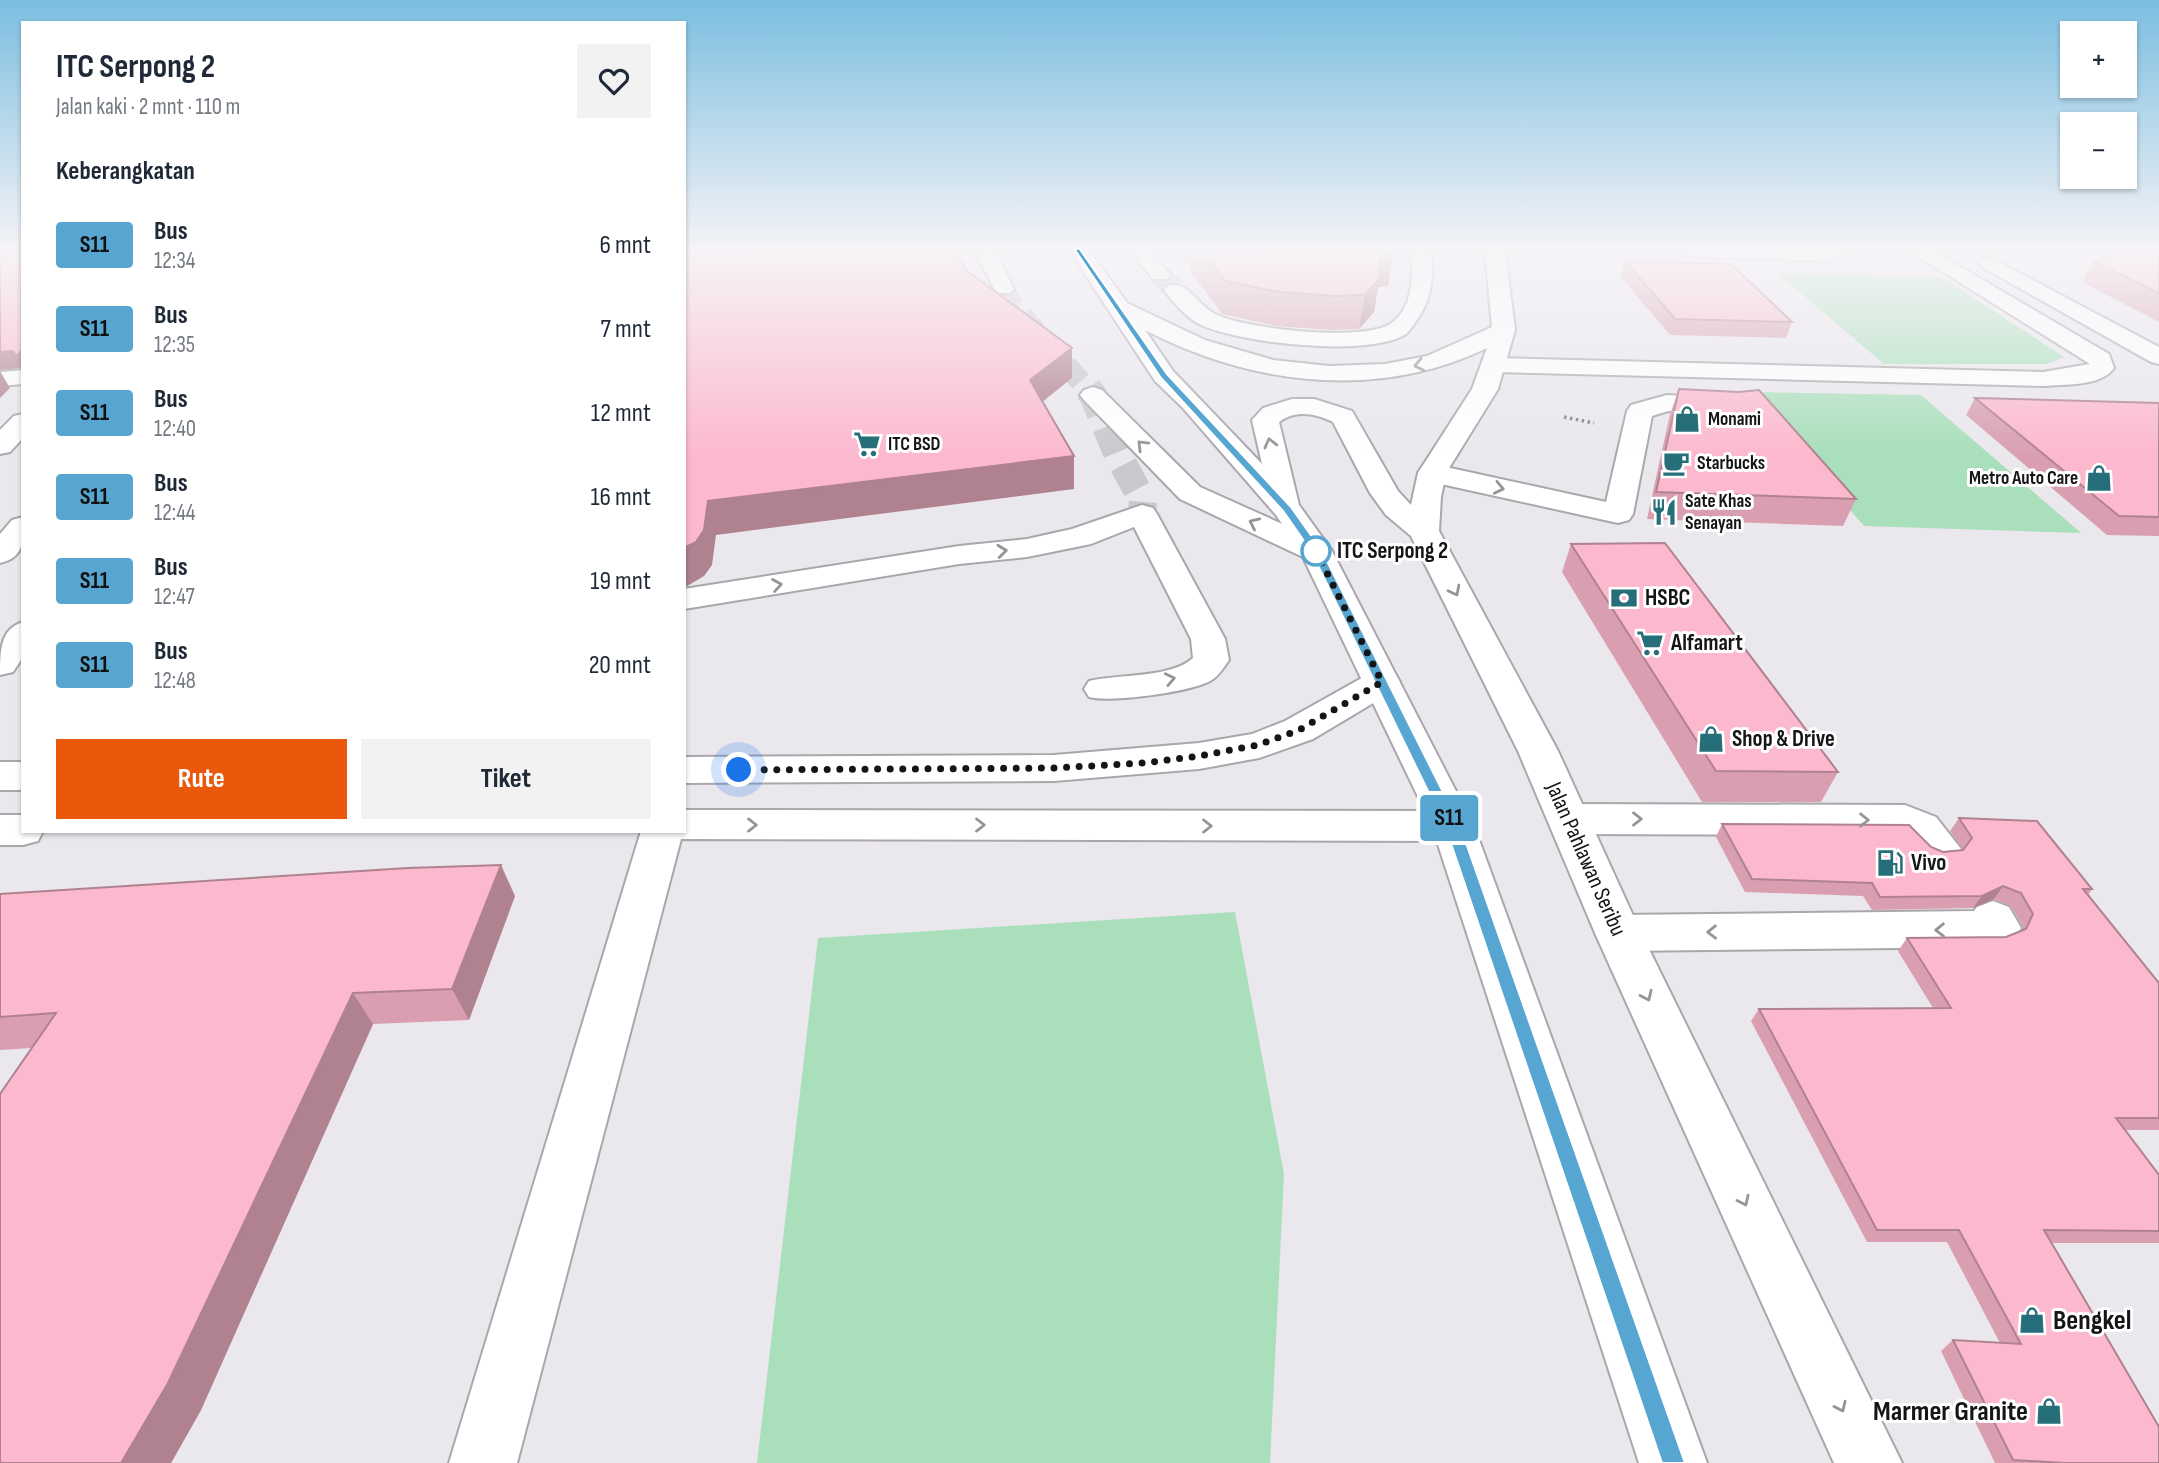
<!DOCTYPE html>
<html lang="id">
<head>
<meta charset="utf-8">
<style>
  body { margin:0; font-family:"Sofia Sans Condensed",sans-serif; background:#f2f2f3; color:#1f2937; height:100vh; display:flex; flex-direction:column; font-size:26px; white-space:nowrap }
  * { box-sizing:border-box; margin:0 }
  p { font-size:23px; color:#747a83 }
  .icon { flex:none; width:38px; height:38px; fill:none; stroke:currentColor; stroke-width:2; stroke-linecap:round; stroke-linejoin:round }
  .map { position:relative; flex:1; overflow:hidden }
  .sheet { position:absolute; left:21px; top:21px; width:665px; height:812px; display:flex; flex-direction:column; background:#fff; border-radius:0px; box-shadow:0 2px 5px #0004 }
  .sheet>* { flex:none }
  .badge { padding:0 14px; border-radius:5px; font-size:24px; line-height:46px }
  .controls { position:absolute; left:2060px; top:21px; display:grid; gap:14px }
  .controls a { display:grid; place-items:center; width:77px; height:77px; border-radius:0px; background:#fff; box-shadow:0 2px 5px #0004; font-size:35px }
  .you { position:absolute; width:35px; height:35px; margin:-18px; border:5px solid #fff; border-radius:50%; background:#1a73e8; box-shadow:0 0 0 10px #1a73e833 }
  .map>.badge { position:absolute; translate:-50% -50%; box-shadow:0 0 0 4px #fff }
  h2 { padding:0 35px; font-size:26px; line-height:63px }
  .round { display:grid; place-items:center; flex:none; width:74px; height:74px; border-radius:0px; background:#f2f2f3 }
  .headline { display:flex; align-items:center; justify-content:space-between; height:119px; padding:0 35px }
  h1 { font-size:33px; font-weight:700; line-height:52px }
  .action { display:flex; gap:14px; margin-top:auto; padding:14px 35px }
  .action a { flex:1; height:80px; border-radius:0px; background:#ea580c; color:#fff; font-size:28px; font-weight:700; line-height:80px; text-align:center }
  .action a+a { background:#f2f2f3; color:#1f2937 }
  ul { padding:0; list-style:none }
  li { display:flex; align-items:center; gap:21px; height:84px; padding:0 35px }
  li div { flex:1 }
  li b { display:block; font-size:26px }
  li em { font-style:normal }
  li .badge { min-width:77px; font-weight:700; text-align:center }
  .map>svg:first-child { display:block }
  .green { fill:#a9dfbb }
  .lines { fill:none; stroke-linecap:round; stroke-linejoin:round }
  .minor-tunnel-far1 { stroke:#cac7cd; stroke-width:22; stroke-dasharray:22 11; stroke-linecap:butt }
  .minor-tunnel { stroke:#cac7cd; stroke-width:28; stroke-dasharray:28 14; stroke-linecap:butt }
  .minor-casing { stroke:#aaa7ac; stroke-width:4 }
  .major-casing { stroke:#aaa7ac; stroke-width:4 }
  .path { stroke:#838185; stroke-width:3.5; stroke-dasharray:2.5 3.5; stroke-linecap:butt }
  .minor { fill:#fff; fill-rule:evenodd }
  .major { fill:#fff; fill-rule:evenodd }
  .wall { fill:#d99fb1 }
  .shaded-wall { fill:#b08290 }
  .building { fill:#fcb9ce; stroke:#b08290; stroke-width:2 }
  .oneway { stroke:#969596 }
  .line { fill:#57a6d2; stroke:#fff; stroke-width:2 }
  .walk { stroke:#151416; stroke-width:7; stroke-dasharray:0 12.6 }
  .stop-dot { fill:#fff; stroke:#57a6d2; stroke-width:3.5 }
  .labels { text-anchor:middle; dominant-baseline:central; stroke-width:6; stroke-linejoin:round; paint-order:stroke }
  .far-poi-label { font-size:19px; font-weight:bold; fill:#151416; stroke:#fff; text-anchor:start }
  .stop-label { font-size:23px; font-weight:bold; fill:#151416; stroke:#fff; text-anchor:start }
  .poi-label { font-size:23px; font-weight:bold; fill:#151416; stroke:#fff; text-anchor:start }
  .street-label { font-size:23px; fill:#151416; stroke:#fff }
  .near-poi-label { font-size:28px; font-weight:bold; fill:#151416; stroke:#fff; text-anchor:start }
</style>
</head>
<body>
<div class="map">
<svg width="2159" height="1463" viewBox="0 0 2159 1463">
  <rect width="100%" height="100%" fill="#eae7ed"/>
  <g class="green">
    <polygon points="1777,273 1942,277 2064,357 2047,364 1884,364"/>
    <polygon points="1747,392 1921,395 2081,533 1864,526"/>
    <polygon points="1235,912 1284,1174 1270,1463 757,1463 818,938"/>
  </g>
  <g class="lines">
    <g class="minor-tunnel-far1">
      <polyline points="1160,275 1175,290"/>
      <polyline points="1003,289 1012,305 1089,391"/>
    </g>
    <polyline class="minor-tunnel" points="1088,389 1093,395 1118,455 1143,501 1142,514"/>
    <defs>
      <g id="minor">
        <polygon points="975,250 995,250 1014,289 1010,293 996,293"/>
        <polygon points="1129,250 1150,250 1170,275 1167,279 1153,279"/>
        <path d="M1411 250H1431C1433 276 1433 295 1419 317 1415 322 1411 330 1406 334 1368 358 1238 343 1199 324 1186 317 1173 302 1164 290L1168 286C1188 280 1198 306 1215 314 1245 329 1361 342 1390 324 1414 309 1413 274 1411 250Z"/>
        <polygon points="1673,250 1851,250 1848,254 1826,261 1683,256"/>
        <path d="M1908 250H1932L2109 354 2114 368C2101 387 2063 384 2043 386L1495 372 1486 370 1483 365 1486 360 1495 358 2043 372 2090 364Z"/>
        <polygon points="1989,257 2159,347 2159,364 2151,362 1982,267 1979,263 1982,259"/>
        <polygon points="23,370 23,384 0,386 0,372"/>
        <polygon points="1093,387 1102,390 1200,487 1327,544 1332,551 1327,558 1316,560 1305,558 1180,499 1084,400 1080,395 1084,390"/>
        <polygon points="1667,395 1726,398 1735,401 1739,406 1735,411 1726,414 1668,411 1652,416 1633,514 1629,520 1618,523 1432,482 1422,479 1418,473 1422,467 1432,464 1606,502 1627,411 1631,405"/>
        <polygon points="23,414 23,438 10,452 0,454 0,430 14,416"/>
        <path d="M1142 505 1153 508 1157 514 1225 639 1229 660C1224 667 1218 677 1210 681 1190 692 1111 703 1089 697L1084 689 1089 681C1118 674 1172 678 1193 658L1191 639 1134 527 1091 544 1027 557 959 564 684 609V589L959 546 1027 539 1072 529Z"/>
        <path d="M23 517C23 539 26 557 0 563V534L12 520Z"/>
        <path d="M23 622V657L13 672 0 675C0 651 0 629 23 622Z"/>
        <polygon points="1382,671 1395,674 1400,682 1395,690 1313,739 1259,758 1199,769 1054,781 684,783 684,757 1054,755 1199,743 1252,734 1285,721 1369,674"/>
        <rect x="0" y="762" width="23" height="28"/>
        <path d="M1569 804 1905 805 1936 817 1961 849 1954 860C1920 870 1925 851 1902 835L1569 834 1554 829 1548 819 1554 809Z"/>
        <polygon points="684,810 1453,811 1468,815 1474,826 1468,837 1453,841 681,839 517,1463 449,1463 641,831 684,831"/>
        <polygon points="0,815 23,815 23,831 43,831 38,841 23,845 0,845"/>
        <polygon points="1993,901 2009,907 2021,928 2014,941 1995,947 1618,951 1602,946 1595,933 1602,920 1618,915 1974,911 1977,907"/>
      </g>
      <path id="major" d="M1069 250H1089L1127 303 1205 340 1273 360 1329 366 1385 364 1427 356 1492 327 1485 250H1505L1515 330 1498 389 1446 473 1441 497 1439 531 1558 751 1641 933 1902 1463H1834L1595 933 1518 751 1411 536 1386 515 1370 493 1333 422C1315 413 1295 410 1279 422L1299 505 1332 551 1474 826 1707 1463H1639L1432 826 1300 551 1276 515 1182 407 1155 381ZM1145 330C1251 385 1377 401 1487 348L1472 389 1418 473 1411 505 1398 491 1352 411 1314 399H1292L1263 408 1252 420 1262 464 1173 371Z"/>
    </defs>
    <use href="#minor" class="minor-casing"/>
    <use href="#major" class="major-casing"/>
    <polyline class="path" points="1564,417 1594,423"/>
    <use href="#minor" class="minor"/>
    <use href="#major" class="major"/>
  </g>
  <g class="wall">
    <polygon points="1175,250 1393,250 1393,254 1388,286 1378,287 1374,312 1359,329 1330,330 1276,326 1222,314 1191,272 1191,267"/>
    <polygon points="2159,250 2159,322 2082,282 2093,261"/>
    <polygon points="1625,261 1792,322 1786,338 1670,335 1620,276"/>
    <polygon points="1679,389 1856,499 1843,526 1647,519 1670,414"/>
    <polygon points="1975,398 2159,403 2159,536 2107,535 1966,415"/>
    <polygon points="1571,544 1838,772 1821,802 1702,802 1562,572"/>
    <polygon points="1959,818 2092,889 2088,895 2159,983 2159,1130 2125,1130 2159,1175 2159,1243 2051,1243 2159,1463 1995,1463 1941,1351 1953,1340 2000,1343 1947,1242 1867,1242 1751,1021 1759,1009 1933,1008 1898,951 1907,938 2006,937 2021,931 2023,927 2011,906 1994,899 1973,908 1872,910 1863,896 1745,892 1716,837 1722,824 1931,847 1943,852 1963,850 1950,831"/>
    <polygon points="0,894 515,896 469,1020 373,1024 201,1410 171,1463 0,1463 32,1048 0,1050"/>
  </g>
  <g class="shaded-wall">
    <polygon points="1393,254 1388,286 1378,287 1374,312 1359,329 1365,295 1379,256"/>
    <polygon points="1072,348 1072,378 1031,411 1030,380"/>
    <polygon points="23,349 23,368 0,370 0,352"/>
    <polygon points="0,371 10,388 0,398"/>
    <polygon points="1074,456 1074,489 716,535 712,565 704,576 684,588 684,548 708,501"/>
    <polygon points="501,865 515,896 469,1020 452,989"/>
    <polygon points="2003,886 1994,899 1973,908 1982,896"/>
    <polygon points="353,993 373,1024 201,1410 171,1463 121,1463"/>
  </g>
  <g class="building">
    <polygon points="0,250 23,250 23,349 16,356 13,351 0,352"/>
    <polygon points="684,250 955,250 966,270 1072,348 1030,380 1074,456 708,501 704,530 696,542 684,548"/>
    <polygon points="1200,250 1393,250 1393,254 1379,256 1379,279 1365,295 1335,296 1280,292 1225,281"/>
    <polygon points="2124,250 2159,250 2159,293 2093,261"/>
    <polygon points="1625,261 1731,264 1792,322 1675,319"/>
    <polygon points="1679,389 1739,392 1759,390 1856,499 1656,492"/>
    <polygon points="1975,398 2159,403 2159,517 2119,516"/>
    <polygon points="1665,543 1838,772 1716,771 1571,544"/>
    <polygon points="1959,818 2037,821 2092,889 2083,889 2159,983 2159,1118 2116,1118 2159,1175 2159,1231 2044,1230 2159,1427 2159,1463 2065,1463 2013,1460 1953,1340 2021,1344 1959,1230 1877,1230 1759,1009 1951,1008 1907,938 2006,937 2026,929 2033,914 2021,893 2003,886 1982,896 1880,897 1872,883 1752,879 1722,824 1909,825 1931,847 1943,852 1963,850 1972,838"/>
    <polygon points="501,865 452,989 353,993 168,1383 121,1463 0,1463 0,1094 56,1013 0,1017 0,894 408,868"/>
  </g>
  <defs><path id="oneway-chevron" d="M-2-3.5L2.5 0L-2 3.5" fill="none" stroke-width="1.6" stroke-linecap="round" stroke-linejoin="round" transform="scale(1.75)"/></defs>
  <g class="oneway">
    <use href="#oneway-chevron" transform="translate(1419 365) rotate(168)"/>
    <use href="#oneway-chevron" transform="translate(1270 443) rotate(-104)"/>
    <use href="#oneway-chevron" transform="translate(1142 445) rotate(-135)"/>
    <use href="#oneway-chevron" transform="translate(1499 488) rotate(12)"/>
    <use href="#oneway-chevron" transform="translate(1254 523) rotate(-155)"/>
    <use href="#oneway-chevron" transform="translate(1002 551) rotate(-6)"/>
    <use href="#oneway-chevron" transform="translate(777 585) rotate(-9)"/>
    <use href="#oneway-chevron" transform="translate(1455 591) rotate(63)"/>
    <use href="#oneway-chevron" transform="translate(1170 679) rotate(-12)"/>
    <use href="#oneway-chevron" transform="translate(1637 819)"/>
    <use href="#oneway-chevron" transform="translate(1864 820)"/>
    <use href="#oneway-chevron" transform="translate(752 825)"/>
    <use href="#oneway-chevron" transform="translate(980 825)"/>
    <use href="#oneway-chevron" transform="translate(1207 826)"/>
    <use href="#oneway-chevron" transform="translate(1940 930) rotate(179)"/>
    <use href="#oneway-chevron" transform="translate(1712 932) rotate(179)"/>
    <use href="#oneway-chevron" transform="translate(1647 996) rotate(65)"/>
    <use href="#oneway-chevron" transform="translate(1744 1201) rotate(65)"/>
    <use href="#oneway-chevron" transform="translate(1841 1407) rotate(65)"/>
  </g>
  <linearGradient id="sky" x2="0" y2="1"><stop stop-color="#7bbee0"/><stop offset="0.55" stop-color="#f6f4f7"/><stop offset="1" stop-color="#f6f4f7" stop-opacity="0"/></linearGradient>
  <rect width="2159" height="455" fill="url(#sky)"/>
  <polygon class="line" points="1079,248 1167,374 1291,507 1322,551 1460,826 1685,1463 1662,1463 1445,826 1311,551 1283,511 1161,378 1075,250"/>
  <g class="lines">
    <polyline class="walk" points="739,770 1054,768 1144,763 1199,756 1258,745 1299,730 1382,682 1316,551"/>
  </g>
  <defs>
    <symbol id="shop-bare" viewBox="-9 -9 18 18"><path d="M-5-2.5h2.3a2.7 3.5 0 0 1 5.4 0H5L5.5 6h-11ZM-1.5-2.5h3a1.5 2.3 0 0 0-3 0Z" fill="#266e79" stroke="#fff" stroke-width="2.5" paint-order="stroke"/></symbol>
    <symbol id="supermarket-bare" viewBox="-9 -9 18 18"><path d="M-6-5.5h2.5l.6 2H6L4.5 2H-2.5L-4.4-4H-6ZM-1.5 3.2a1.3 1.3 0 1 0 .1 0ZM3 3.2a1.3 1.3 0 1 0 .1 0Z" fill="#266e79" stroke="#fff" stroke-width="2.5" paint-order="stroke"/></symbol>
    <symbol id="cafe-bare" viewBox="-9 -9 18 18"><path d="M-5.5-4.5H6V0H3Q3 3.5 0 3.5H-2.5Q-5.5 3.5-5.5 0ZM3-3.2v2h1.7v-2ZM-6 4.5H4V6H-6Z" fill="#266e79" stroke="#fff" stroke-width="2.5" paint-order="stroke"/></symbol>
    <symbol id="restaurant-bare" viewBox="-9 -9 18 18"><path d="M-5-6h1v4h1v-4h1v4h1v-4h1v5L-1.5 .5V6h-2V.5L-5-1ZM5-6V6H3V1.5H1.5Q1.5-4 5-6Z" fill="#266e79" stroke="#fff" stroke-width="2.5" paint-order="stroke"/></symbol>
    <symbol id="bank-bare" viewBox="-9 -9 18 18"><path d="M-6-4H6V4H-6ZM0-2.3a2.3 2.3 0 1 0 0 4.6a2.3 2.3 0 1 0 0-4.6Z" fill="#266e79" stroke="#fff" stroke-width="2.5" paint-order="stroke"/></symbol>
    <symbol id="fuel-bare" viewBox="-9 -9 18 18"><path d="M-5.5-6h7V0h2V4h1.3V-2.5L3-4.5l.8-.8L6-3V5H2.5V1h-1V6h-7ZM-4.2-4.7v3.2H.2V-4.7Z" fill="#266e79" stroke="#fff" stroke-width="2.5" paint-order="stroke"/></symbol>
  </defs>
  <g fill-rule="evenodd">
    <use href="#shop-bare" x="1668" y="400" width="38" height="38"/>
    <use href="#supermarket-bare" x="848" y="425" width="38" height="38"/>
    <use href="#cafe-bare" x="1657" y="444" width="38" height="38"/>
    <use href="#shop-bare" x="2080" y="459" width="38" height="38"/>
    <use href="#restaurant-bare" x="1645" y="493" width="38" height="38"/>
    <use href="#bank-bare" x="1605" y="579" width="38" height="38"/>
    <use href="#supermarket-bare" x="1631" y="624" width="38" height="38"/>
    <use href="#shop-bare" x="1692" y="720" width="38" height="38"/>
    <use href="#fuel-bare" x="1871" y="844" width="38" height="38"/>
    <use href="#shop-bare" x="2013" y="1301" width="38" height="38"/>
    <use href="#shop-bare" x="2030" y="1392" width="38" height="38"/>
  </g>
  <circle class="stop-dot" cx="1316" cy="551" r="14"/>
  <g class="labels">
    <g class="far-poi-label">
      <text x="1708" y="419">Monami</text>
      <text x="888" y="444">ITC BSD</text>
      <text x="1697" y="463">Starbucks</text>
      <text x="2078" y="478" text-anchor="end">Metro Auto Care</text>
      <text x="1685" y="501">Sate Khas<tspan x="1685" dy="22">Senayan</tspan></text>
    </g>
    <g class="stop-label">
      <text x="1337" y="551">ITC Serpong 2</text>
    </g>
    <g class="poi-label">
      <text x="1645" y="598">HSBC</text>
      <text x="1671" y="643">Alfamart</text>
      <text x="1732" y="739">Shop &amp; Drive</text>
      <text x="1911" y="863">Vivo</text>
    </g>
    <g class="street-label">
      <text transform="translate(1586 859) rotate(66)">Jalan Pahlawan Seribu</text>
    </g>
    <g class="near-poi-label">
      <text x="2053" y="1320">Bengkel</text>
      <text x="2028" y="1411" text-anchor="end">Marmer Granite</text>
    </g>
  </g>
</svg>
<div class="controls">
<a>+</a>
<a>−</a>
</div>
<div class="you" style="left:739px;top:770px"></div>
<b class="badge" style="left:1449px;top:818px;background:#57a6d2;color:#111">S11</b>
<section class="sheet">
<div class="headline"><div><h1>ITC Serpong 2</h1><p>Jalan kaki · 2 mnt · 110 m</p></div><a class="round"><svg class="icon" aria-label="heart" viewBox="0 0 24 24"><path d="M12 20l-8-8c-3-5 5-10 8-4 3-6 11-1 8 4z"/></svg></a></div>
<h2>Keberangkatan</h2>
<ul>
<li><span class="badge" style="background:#57a6d2;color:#111">S11</span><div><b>Bus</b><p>12:34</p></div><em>6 mnt</em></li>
<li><span class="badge" style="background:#57a6d2;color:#111">S11</span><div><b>Bus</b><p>12:35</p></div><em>7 mnt</em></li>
<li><span class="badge" style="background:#57a6d2;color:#111">S11</span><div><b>Bus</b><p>12:40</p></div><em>12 mnt</em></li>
<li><span class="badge" style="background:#57a6d2;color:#111">S11</span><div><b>Bus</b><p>12:44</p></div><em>16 mnt</em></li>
<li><span class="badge" style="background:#57a6d2;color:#111">S11</span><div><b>Bus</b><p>12:47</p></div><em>19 mnt</em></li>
<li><span class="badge" style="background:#57a6d2;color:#111">S11</span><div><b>Bus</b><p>12:48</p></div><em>20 mnt</em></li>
</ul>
<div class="action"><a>Rute</a><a>Tiket</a></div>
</section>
</div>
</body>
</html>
